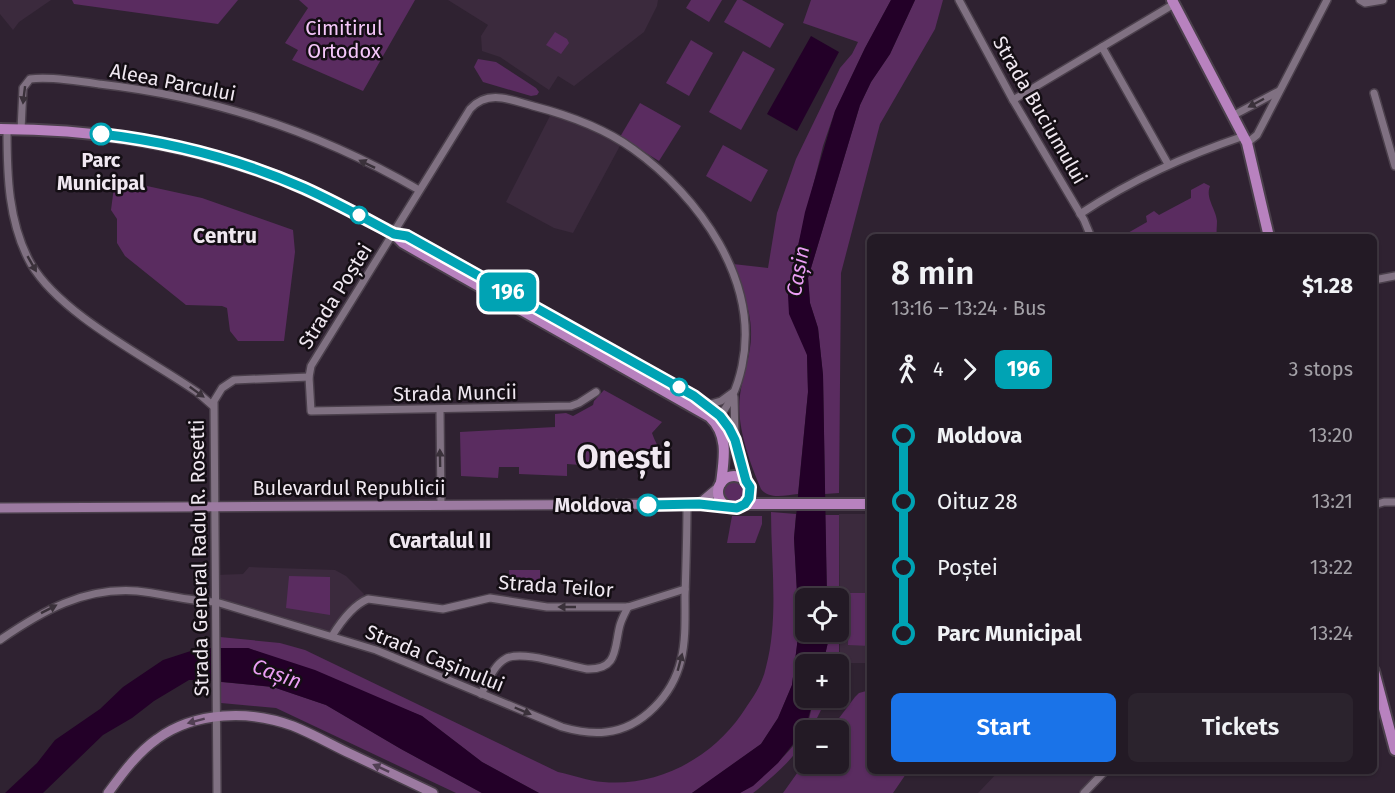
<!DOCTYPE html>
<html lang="en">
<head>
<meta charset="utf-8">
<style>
  body { margin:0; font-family:"Fira Sans",sans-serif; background:#2b232d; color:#f1f3f6; height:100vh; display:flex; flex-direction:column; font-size:22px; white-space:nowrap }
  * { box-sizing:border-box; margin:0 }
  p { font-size:20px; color:#a3a1a7 }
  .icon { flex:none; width:33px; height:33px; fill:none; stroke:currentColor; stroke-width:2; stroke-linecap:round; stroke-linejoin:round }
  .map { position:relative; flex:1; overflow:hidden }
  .side { position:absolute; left:867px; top:234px; width:510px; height:540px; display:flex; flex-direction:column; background:#231a25; border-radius:9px; box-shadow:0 2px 4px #0004,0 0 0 2px #403842 }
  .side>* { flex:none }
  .badge { padding:0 12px; border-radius:9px; font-size:21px; line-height:39px }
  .buttons { position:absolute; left:795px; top:588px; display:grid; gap:12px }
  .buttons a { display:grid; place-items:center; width:54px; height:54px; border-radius:9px; background:#231a25; box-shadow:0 2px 4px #0004,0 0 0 2px #403842; font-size:30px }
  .map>.badge { position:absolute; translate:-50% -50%; box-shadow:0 0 0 3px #fff }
  .legs { display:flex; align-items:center; gap:9px; height:66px; padding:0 24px; font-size:20px }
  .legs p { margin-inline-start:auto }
  .headline { display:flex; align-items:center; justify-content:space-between; height:102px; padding:0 24px }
  h1 { font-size:33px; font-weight:600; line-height:45px }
  .action { display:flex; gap:12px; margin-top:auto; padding:12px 24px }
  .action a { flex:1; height:69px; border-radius:9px; background:#1a73e8; color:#fff; font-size:24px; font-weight:600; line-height:69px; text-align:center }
  .action a+a { background:#2b232d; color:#f1f3f6 }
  ul { padding:0 24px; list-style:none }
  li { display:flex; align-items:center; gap:21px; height:66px; font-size:22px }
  li i { display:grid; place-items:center; width:9px; height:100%; margin:0 8px; background:currentColor }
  li i::after { content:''; width:15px; height:15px; margin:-8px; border:4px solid; border-radius:50%; background:#231a25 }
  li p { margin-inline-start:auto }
  li:first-child i { background:linear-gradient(#0000 50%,currentColor 0) }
  li:last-child i { background:linear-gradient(currentColor 50%,#0000 0) }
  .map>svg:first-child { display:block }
  .built { fill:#3b2a3d }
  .green { fill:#5a2c60 }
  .water { fill:#230028 }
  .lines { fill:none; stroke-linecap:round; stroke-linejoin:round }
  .street-casing { stroke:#4b404c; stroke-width:10 }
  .secondary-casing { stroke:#4b404c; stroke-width:12 }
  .primary-casing { stroke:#4b404c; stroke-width:14 }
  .street { stroke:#807182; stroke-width:7 }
  .secondary { stroke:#9c7aa1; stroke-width:9 }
  .primary { stroke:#b882bf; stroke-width:10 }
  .oneway { fill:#3a313a }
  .oneway2 { fill:#513f53 }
  .line-1-casing { stroke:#fff; stroke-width:14 }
  .line-1 { stroke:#00a3b4; stroke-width:9 }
  .stop-1-dot { fill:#fff; stroke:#00a3b4; stroke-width:3 }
  .labels { text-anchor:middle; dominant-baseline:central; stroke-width:5; stroke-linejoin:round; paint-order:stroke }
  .park-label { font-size:20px; fill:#f6c8fb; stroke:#140e14 }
  .street-label { font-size:20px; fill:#f0e8f1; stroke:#140e14 }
  .stop-label { font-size:20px; font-weight:bold; fill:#f0e8f1; stroke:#140e14 }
  .neighbourhood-label { font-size:21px; font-weight:bold; fill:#f0e8f1; stroke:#140e14 }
  .water-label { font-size:21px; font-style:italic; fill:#eb9ef4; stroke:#140e14 }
  .town-label { font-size:32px; font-weight:bold; fill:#f0e8f1; stroke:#140e14 }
</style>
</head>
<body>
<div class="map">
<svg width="1395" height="793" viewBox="0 0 1395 793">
  <rect width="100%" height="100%" fill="#2f2231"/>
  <g class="built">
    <polygon points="0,0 51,0 19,22 13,30 0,14"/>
    <polygon points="448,0 658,0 657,6 644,32 574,86 558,76 549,90 500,57 482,51 481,36 488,25"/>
    <polygon points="552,112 622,142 573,233 554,228 506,202"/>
    <polygon points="839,514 870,514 870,663 840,663"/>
    <polygon points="249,567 335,570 346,576 364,594 361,603 332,636 216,602 215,575 243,574"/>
    <polygon points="997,771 1105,771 1084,793 978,793 998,772"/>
  </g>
  <g class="green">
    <polygon points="72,0 238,0 218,24 74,4"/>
    <polygon points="299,0 415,0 363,91 292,60 298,50 285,43 308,8"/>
    <polygon points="691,0 722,0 709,22 686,8"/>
    <polygon points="737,0 742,0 784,24 770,48 724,22"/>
    <path d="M811 0H891L865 48 835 111 823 146 794 262 807 355 808 392 798 494C786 495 769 500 761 489 749 461 736 425 740 395 743 373 752 353 751 331 751 309 740 285 733 264L768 268 777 213 796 159 840 68 852 54 858 42 803 23Z"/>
    <polygon points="915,0 943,0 935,29 880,124 841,273 839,493 825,494 823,375 818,328 810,303 808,278 860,105 871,82 890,54"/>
    <polygon points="555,32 567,39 569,43 561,54 546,45"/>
    <polygon points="691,40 713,53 689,96 666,83"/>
    <polygon points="743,51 775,69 741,130 709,112"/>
    <polygon points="478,59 496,62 536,88 539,92 537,95 531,96 483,82 474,67"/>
    <polygon points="640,103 681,126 659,161 620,137"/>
    <polygon points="723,145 768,170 751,202 706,176"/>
    <polygon points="115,179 202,198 293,230 295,252 284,341 238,341 230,331 227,308 222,306 186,305 125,256 117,243 117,219 111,210"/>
    <path d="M1204 183 1210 186C1205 198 1216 209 1217 221 1217 227 1216 231 1217 237H1126V234L1147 222 1146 216 1154 211 1159 215 1191 198V190Z"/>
    <path d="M604 390 662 422 652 433C657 448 665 451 656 466L594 462V466L567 464V476L519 474V467H499L498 478 461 476 460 432 555 427V414L566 413 573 416 593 405 594 401Z"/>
    <circle cx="735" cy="492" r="16"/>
    <path d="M771 512 796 514 794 539 799 629 792 685 778 718 761 744 692 793H539L482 762 422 716 248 648H220V637L280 643 305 650 558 772C573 775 588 781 603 782 657 787 710 759 741 715 751 700 762 686 766 667 779 618 771 563 771 512Z"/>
    <polygon points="825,515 839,515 839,666 823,664 828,642 828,632 838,632 838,598 827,598"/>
    <polygon points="732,516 762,516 762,524 755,543 727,543"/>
    <polygon points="509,570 540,570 540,582 510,584"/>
    <polygon points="289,576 330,577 330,615 286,608"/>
    <polygon points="849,593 870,593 870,646 848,645"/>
    <polygon points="221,682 273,687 326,705 401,749 482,793 456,793 276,708 221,703"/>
    <polygon points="870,690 870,771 908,771 893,793 783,793 805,762 806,764 838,764 838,730 830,730 855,697 859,693"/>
    <path d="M814 698H827L811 730H806C805 751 772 777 757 790L753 793H740C760 781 793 750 805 730 810 720 811 708 814 698Z"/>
  </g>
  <g class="water">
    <polygon points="891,0 915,0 890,54 871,82 860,105 808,278 810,303 818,328 823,375 827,598 806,598 806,632 828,632 828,642 823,664 806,664 806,698 814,698 805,729 778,763 753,786 740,793 692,793 761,744 778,718 792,685 799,629 794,538 808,392 807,355 789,314 788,295 805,212 835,111 865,48"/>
    <polygon points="811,36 839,52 797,131 767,114"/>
    <polygon points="200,648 248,648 315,670 422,716 482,762 539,793 482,793 401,749 326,705 273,687 203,680 189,680 154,701 132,718 103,735 43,793 5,793 37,763 55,740 100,709 123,687 163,660"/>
  </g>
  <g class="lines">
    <defs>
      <g id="street">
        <polyline points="959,0 1013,100 1084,220 1091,237"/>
        <polyline points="1360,0 1365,3 1383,0"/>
        <polyline points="1102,47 1168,164"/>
        <polyline points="1374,93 1395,166"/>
        <polyline points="1013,100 1174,4"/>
        <polyline points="1234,115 1279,91"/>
        <path d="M7 129C7 174 8 223 31 264 61 315 148 358 197 392L213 406"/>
        <path d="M21 130 23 88 30 79C49 76 80 81 99 84 212 97 320 132 419 190"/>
        <polyline points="1247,143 1257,135 1327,0"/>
        <path d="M1080 214C1133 179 1185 156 1244 136"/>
        <polyline points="1374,280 1395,276"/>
        <path d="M596 392 579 403 571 406 311 411 309 377 311 366 470 109C488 89 511 100 533 106 568 115 604 128 633 149 699 196 760 281 742 366 738 385 731 404 717 419"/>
        <polyline points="734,397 735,437"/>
        <polyline points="707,405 721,401 732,393"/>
        <polyline points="440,410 441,506"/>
        <polyline points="1374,505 1384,502 1395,502"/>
        <path d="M332 636C340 623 353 605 368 599L443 609 490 598 547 607H628L685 589"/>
        <path d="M0 640C42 611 84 587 137 591 164 594 189 601 216 602L376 650 562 727C576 731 591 734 606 732 643 728 673 694 681 660 686 640 685 617 685 596 686 565 687 535 687 504"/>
        <path d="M481 694C488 682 493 666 505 659 521 649 568 666 587 669 619 670 614 647 620 625 622 618 625 613 628 607"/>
        <polyline points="217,793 214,401 222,388 234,380 309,377"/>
        <polyline points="1084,793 1105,771"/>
      </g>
      <g id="secondary">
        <polyline points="699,504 719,487"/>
        <polyline points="0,508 699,504 728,507"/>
        <path d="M108 793C122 774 137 753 157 739 195 711 250 710 293 726 313 734 332 745 351 754 378 767 406 780 433 793"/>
      </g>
      <g id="primary">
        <polyline points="1172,0 1247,143 1269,237"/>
        <path d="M0 129C99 129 195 145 287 181 308 190 329 200 349 210 368 220 386 232 407 236L707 405C736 427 735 449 746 481"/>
        <path d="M394 234 403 243 710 417C729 435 724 459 721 483"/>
        <circle cx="734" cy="492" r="16"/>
        <polyline points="745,504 870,504"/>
        <polyline points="1374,671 1395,750"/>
      </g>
    </defs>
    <use href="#street" class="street-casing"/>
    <use href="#secondary" class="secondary-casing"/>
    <use href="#primary" class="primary-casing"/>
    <use href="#street" class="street"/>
    <use href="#secondary" class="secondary"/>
    <use href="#primary" class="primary"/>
  </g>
  <defs><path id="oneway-solid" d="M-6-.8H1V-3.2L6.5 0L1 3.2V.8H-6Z" transform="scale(1.5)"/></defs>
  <g class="oneway">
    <use href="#oneway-solid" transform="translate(24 95) rotate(97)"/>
    <use href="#oneway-solid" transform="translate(1256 103) rotate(152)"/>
    <use href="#oneway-solid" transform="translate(367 164) rotate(-154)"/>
    <use href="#oneway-solid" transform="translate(32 264) rotate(60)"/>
    <use href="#oneway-solid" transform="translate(197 392) rotate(36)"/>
    <use href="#oneway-solid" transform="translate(440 458) rotate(-91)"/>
    <use href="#oneway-solid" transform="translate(567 607) rotate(180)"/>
    <use href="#oneway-solid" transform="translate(49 609) rotate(-27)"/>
    <use href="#oneway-solid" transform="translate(680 662) rotate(-75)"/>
    <use href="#oneway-solid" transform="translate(523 711) rotate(23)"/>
  </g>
  <g class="oneway2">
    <use href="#oneway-solid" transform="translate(196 721) rotate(165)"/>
    <use href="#oneway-solid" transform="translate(381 768) rotate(-155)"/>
  </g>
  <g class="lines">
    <defs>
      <path id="line-1" d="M101 134C171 142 240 160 304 188 335 202 364 218 394 234L407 236 694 396 720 416 729 428 735 440 746 481 750 487 749 498 745 504 737 508 699 504 648 505"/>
    </defs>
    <use href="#line-1" class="line-1-casing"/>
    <use href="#line-1" class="line-1"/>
  </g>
  <g class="stop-1-dot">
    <circle cx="101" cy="134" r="10"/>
    <circle cx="359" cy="215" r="8"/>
    <circle cx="679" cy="387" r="8"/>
    <circle cx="648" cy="505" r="10"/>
  </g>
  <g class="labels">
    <g class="park-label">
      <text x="344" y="28">Cimitirul<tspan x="344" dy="23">Ortodox</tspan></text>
    </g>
    <g class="street-label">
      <text transform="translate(173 82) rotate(11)">Aleea Parcului</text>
      <text transform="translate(1040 110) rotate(60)">Strada Buciumului</text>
      <text transform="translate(335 296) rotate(-58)">Strada Poștei</text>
      <text transform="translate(455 393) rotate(-1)">Strada Muncii</text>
      <text x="349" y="488">Bulevardul Republicii</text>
      <text transform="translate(199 558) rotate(-91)">Strada General Radu R. Rosetti</text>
      <text transform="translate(556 586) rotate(4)">Strada Teilor</text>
      <text transform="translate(435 658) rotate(22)">Strada Cașinului</text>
    </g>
    <g class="stop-label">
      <text x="101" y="160">Parc<tspan x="101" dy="23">Municipal</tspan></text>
      <text x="632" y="505" text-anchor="end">Moldova</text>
    </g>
    <g class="neighbourhood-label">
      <text x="225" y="236">Centru</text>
      <text x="440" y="541">Cvartalul II</text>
    </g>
    <g class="water-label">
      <text transform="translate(798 271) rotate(-80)">Cașin</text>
      <text transform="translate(277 674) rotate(20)">Cașin</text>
    </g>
    <g class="town-label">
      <text x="624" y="457">Onești</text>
    </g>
  </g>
</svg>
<div class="buttons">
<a><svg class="icon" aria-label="locate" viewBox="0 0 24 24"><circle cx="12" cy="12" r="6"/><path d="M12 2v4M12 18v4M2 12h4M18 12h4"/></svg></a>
<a>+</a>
<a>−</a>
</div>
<b class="badge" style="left:508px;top:292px;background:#00a3b4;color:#fff">196</b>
<section class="side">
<div class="headline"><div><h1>8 min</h1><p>13:16 – 13:24 · Bus</p></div><b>$1.28</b></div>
<div class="legs"><svg class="icon" aria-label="walk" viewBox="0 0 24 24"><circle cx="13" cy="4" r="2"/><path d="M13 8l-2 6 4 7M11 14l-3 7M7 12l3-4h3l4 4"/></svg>4<svg class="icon" aria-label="forward" viewBox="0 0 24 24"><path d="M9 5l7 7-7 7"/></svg><b class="badge" style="background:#00a3b4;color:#fff">196</b><p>3 stops</p></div>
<ul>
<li><i style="color:#00a3b4"></i><b>Moldova</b><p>13:20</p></li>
<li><i style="color:#00a3b4"></i><span>Oituz 28</span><p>13:21</p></li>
<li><i style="color:#00a3b4"></i><span>Poștei</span><p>13:22</p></li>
<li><i style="color:#00a3b4"></i><b>Parc Municipal</b><p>13:24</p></li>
</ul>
<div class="action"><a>Start</a><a>Tickets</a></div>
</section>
</div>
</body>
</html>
